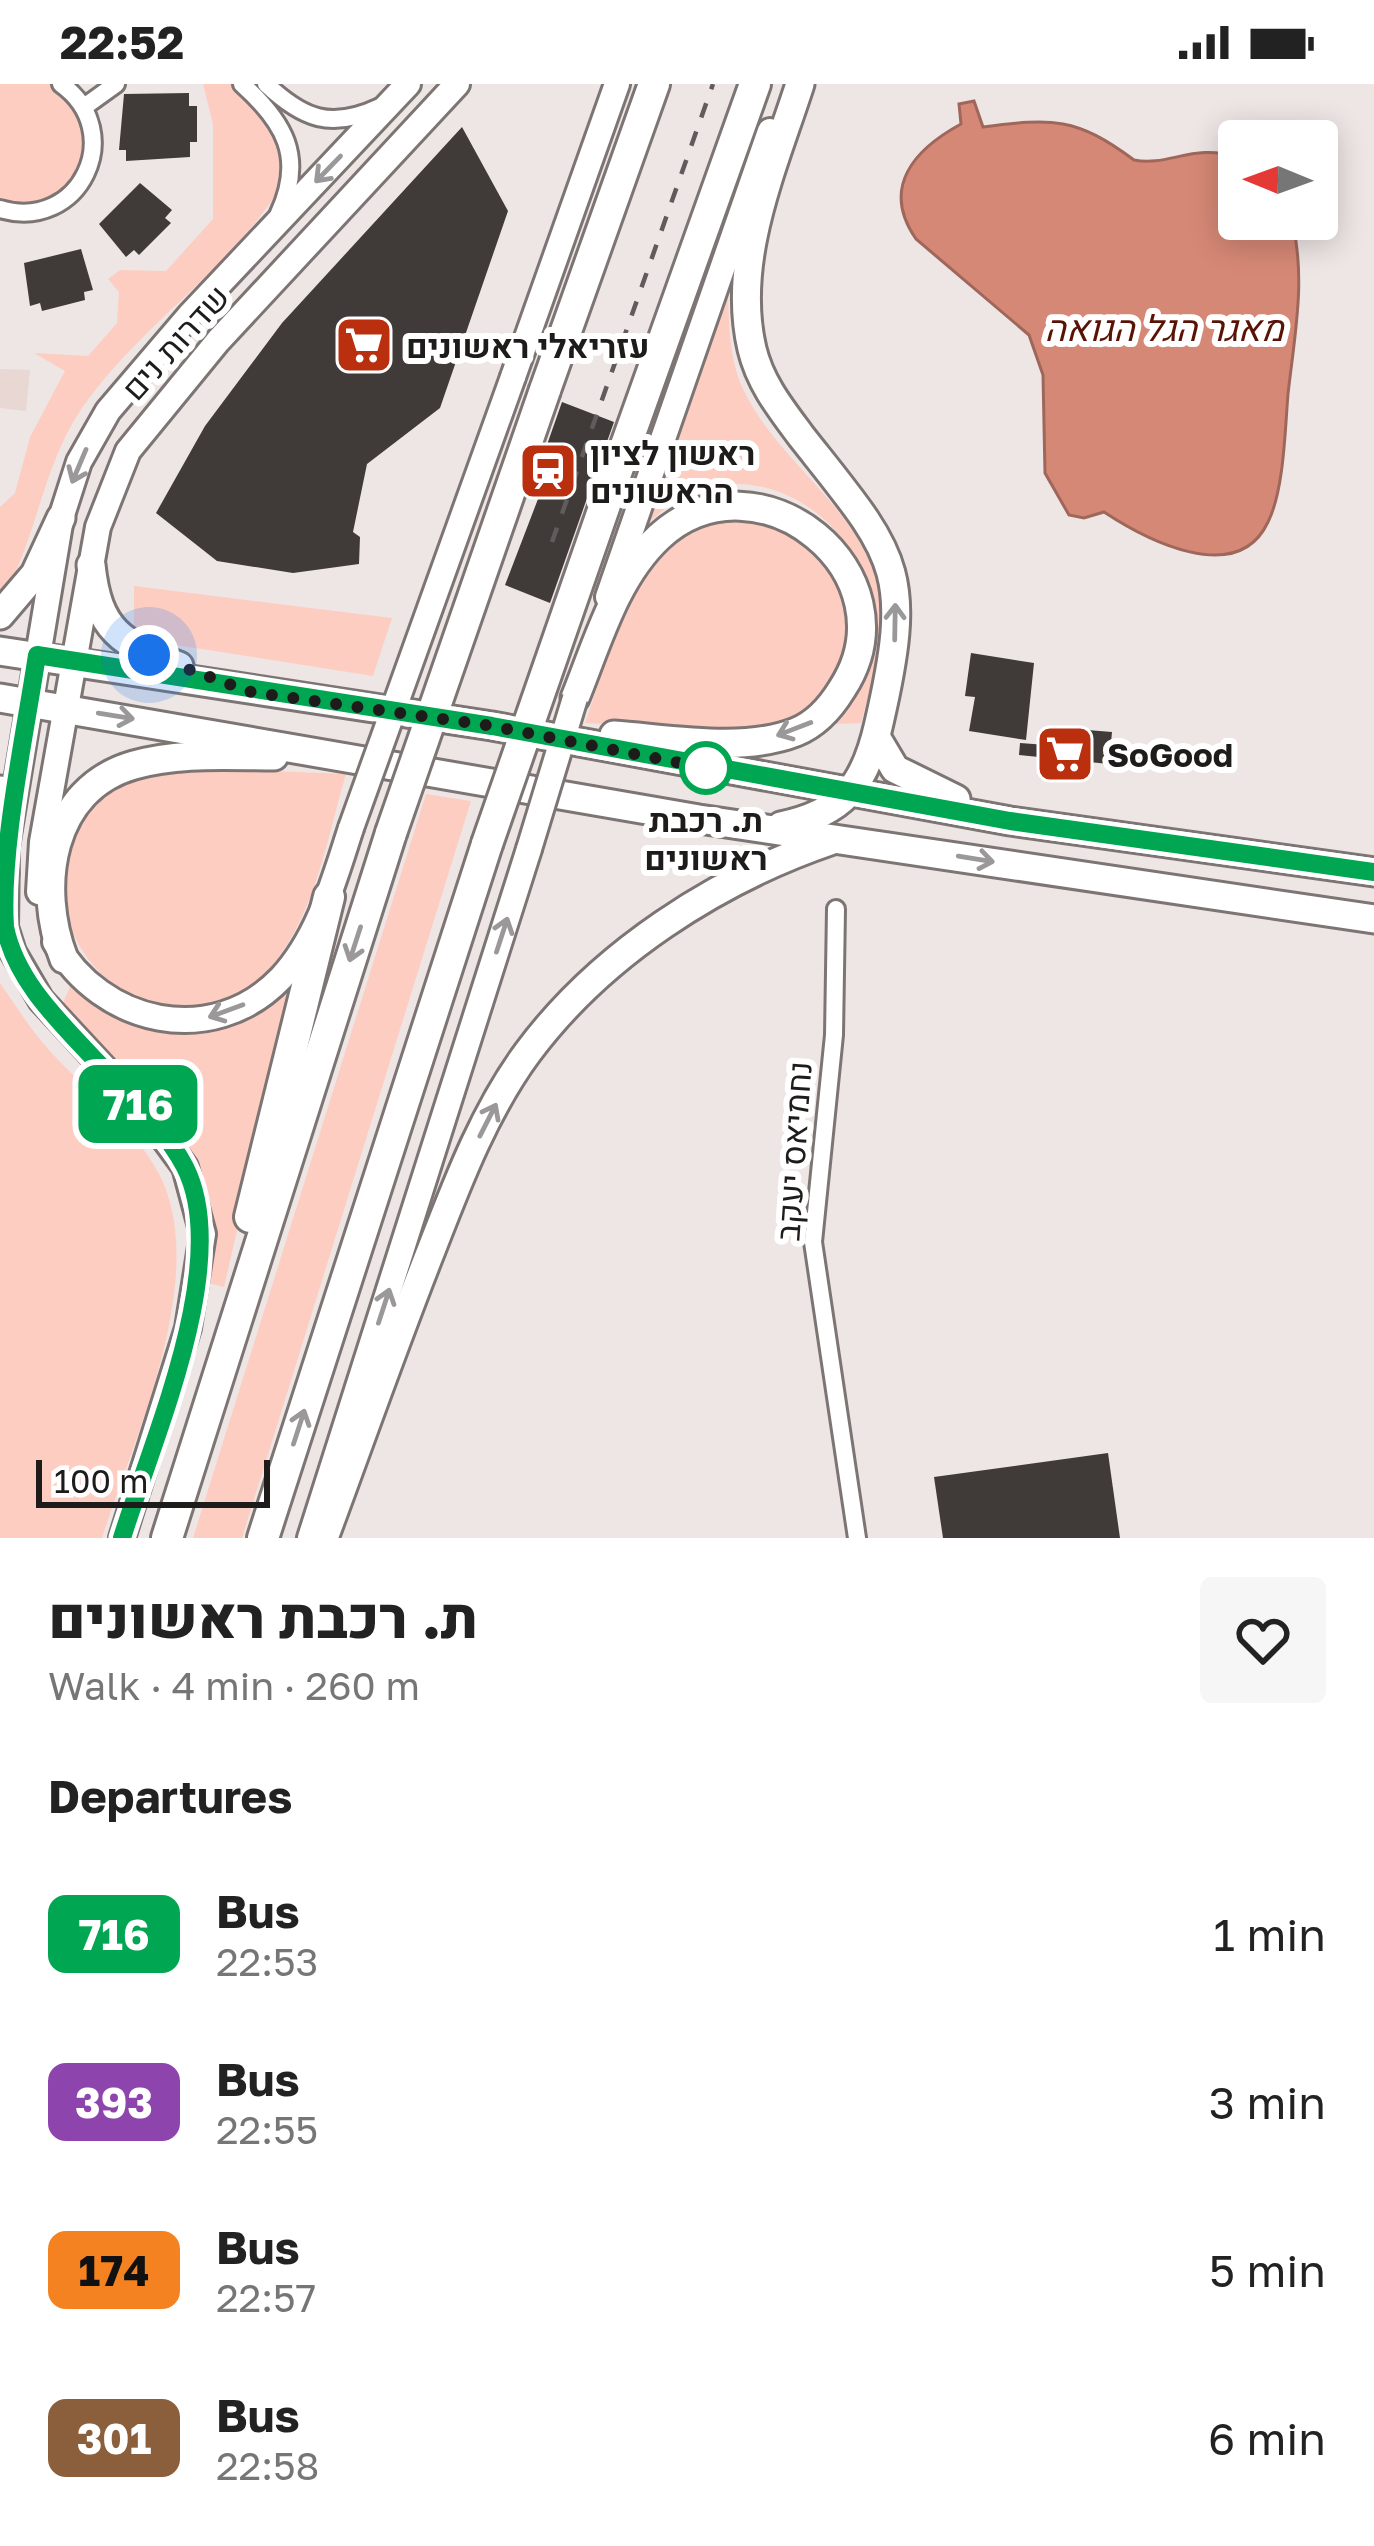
<!DOCTYPE html>
<html lang="en">
<head>
<meta charset="utf-8">
<style>
  body { margin:0; font-family:"Golos Text",Heebo,sans-serif; background:#f6f6f6; color:#222; height:100vh; display:flex; flex-direction:column; font-size:45px; white-space:nowrap }
  * { box-sizing:border-box; margin:0 }
  p { font-size:39px; color:#767676 }
  .icon { flex:none; width:66px; height:66px; fill:none; stroke:currentColor; stroke-width:2; stroke-linecap:round; stroke-linejoin:round }
  .map { position:relative; height:1454px; overflow:hidden }
  .side { display:flex; flex-direction:column; background:#fff; flex:1 }
  .side>* { flex:none }
  .badge { padding:0 24px; border-radius:18px; font-size:42px; line-height:78px }
  .needle { width:78px; rotate:271deg }
  .tools { position:absolute; left:1218px; top:36px; display:grid; gap:24px }
  .tools a { display:grid; place-items:center; width:120px; height:120px; border-radius:12px; background:#fff; box-shadow:0 6px 30px #0003; font-size:60px }
  .scale { position:absolute; left:36px; bottom:30px; width:234px; box-sizing:border-box; padding-left:12px; border:6px solid #1e1b1b; border-top:0; font-size:33px; line-height:42px; white-space:nowrap; color:#1e1b1b; -webkit-text-stroke:9px #fff; paint-order:stroke }
  .you { position:absolute; width:60px; height:60px; margin:-30px; border:9px solid #fff; border-radius:50%; background:#1a73e8; box-shadow:0 0 0 18px #1a73e833 }
  .map>.badge { position:absolute; translate:-50% -50%; box-shadow:0 0 0 6px #fff }
  h2 { padding:0 48px; font-size:45px; line-height:108px }
  .round { display:grid; place-items:center; flex:none; width:126px; height:126px; border-radius:12px; background:#f6f6f6 }
  .headline { display:flex; align-items:center; justify-content:space-between; height:204px; padding:0 48px }
  h1 { font-size:57px; font-weight:800; line-height:90px }
  ul { padding:0; list-style:none }
  li { display:flex; align-items:center; gap:36px; height:168px; padding:0 48px }
  li div { flex:1 }
  li b { display:block; font-size:45px }
  li em { font-style:normal }
  li .badge { min-width:132px; font-weight:700; text-align:center }
  .status { display:flex; justify-content:space-between; align-items:center; height:84px; padding:0 60px; background:#fff; direction:ltr }
  .status svg { height:33px; fill:currentColor }
  .map>svg:first-child { display:block }
  .built { fill:#e8d7d3 }
  .green { fill:#fdcdc2 }
  .water { fill:#d68876; stroke:#9f675b; stroke-width:3 }
  .building { fill:#403a39 }
  .lines { fill:none; stroke-linecap:round; stroke-linejoin:round }
  .street-casing { stroke:#7c7573; stroke-width:22 }
  .secondary-casing { stroke:#7c7573; stroke-width:30 }
  .primary-casing { stroke:#7c7573; stroke-width:33 }
  .highway-casing { stroke:#7c7573; stroke-width:36 }
  .street { stroke:#fff; stroke-width:16 }
  .secondary { stroke:#fff; stroke-width:24 }
  .primary { stroke:#fff; stroke-width:27 }
  .highway { stroke:#fff; stroke-width:30 }
  .rail { stroke:#615c5b; stroke-width:4.5; stroke-dasharray:15 15; stroke-linecap:butt }
  .secondary-bridge-casing { stroke:#7c7573; stroke-width:30; stroke-linecap:butt }
  .highway-bridge-casing { stroke:#7c7573; stroke-width:36; stroke-linecap:butt }
  .secondary-bridge { stroke:#fff; stroke-width:24 }
  .highway-bridge { stroke:#fff; stroke-width:30 }
  .oneway { stroke:#9a9898 }
  .line-casing { stroke:#fff; stroke-width:27 }
  .line { stroke:#00a651; stroke-width:18 }
  .walk { stroke:#1e1b1b; stroke-width:12; stroke-dasharray:0 21.6 }
  .stop-dot { fill:#fff; stroke:#00a651; stroke-width:6 }
  .labels { text-anchor:middle; dominant-baseline:central; stroke-width:12; stroke-linejoin:round; paint-order:stroke }
  .street-label { font-size:33px; fill:#1e1b1b; stroke:#fff }
  .poi-label { font-size:33px; font-weight:bold; fill:#1e1b1b; stroke:#fff; text-anchor:start }
  .stop-label { font-size:33px; font-weight:bold; fill:#1e1b1b; stroke:#fff }
  .water-label { font-size:36px; font-style:italic; fill:#591204; stroke:#fff }
</style>
</head>
<body>
<div class="status"><b>22:52</b><svg viewBox="0 0 49 12"><path d="M0 12V9h3v3zM5 12V6h3v6zM10 12V3h3v9zM15 12V0h3v12zM26 1h20v11H26zM47 4h2v5h-2z"/></svg></div>
<div class="map">
<svg width="1374" height="1454" viewBox="0 0 1374 1454">
  <rect width="100%" height="100%" fill="#eee6e4"/>
  <polygon class="built" points="0,285 30,286 26,327 0,324"/>
  <g class="green">
    <path d="M0 0H74C135 58 81 154 0 133Z"/>
    <path d="M203 0H231C265 33 295 61 275 112 222 191 137 245 82 324 41 384 37 458 0 518V423L15 409 30 353 65 287 34 269 88 272 117 239 119 208 108 195 120 186 166 187 213 135V40Z"/>
    <path d="M728 208C729 241 729 277 744 307 782 385 870 429 882 521 886 559 870 602 861 639L834 640C957 487 752 314 641 448Z"/>
    <polygon points="711,434 776,438 836,484 853,549 841,590 811,627 784,641 732,647 585,639 627,515 664,462"/>
    <polygon points="134,502 392,534 373,592 151,557 134,550"/>
    <path d="M227 685 346 690C327 754 315 833 269 885 186 980 39 891 67 772 74 741 98 710 128 696 157 683 196 686 227 685Z"/>
    <polygon points="426,710 471,717 242,1454 193,1454"/>
    <path d="M72 898C170 958 176 959 279 910L291 913 224 1203 208 1199C220 1066 148 1010 60 926Z"/>
    <path d="M0 899C14 919 27 940 43 959 79 1002 133 1040 159 1090 211 1191 134 1353 102 1454H0Z"/>
  </g>
  <path class="water" d="M974 17 983 43C1053 34 1076 33 1134 76 1169 83 1194 58 1239 74V135H1292C1306 196 1295 248 1288 310 1285 346 1284 406 1268 438 1237 504 1145 455 1104 428L1084 434 1069 431 1045 389 1043 291 1029 251 916 155C880 103 915 65 961 40L959 20Z"/>
  <g class="building">
    <polygon points="189,9 189,22 197,22 197,58 190,58 190,73 126,77 126,66 119,66 124,10"/>
    <polygon points="462,43 508,127 440,324 367,380 353,448 360,453 359,480 293,489 217,477 156,429 205,342 282,239"/>
    <polygon points="140,99 172,126 165,134 171,139 139,171 134,166 126,173 99,140"/>
    <polygon points="81,165 93,206 84,208 85,216 42,227 40,219 30,222 24,179"/>
    <polygon points="562,318 614,338 550,519 505,501 538,415 529,412"/>
    <polygon points="971,569 1034,579 1026,656 969,647 975,613 965,612"/>
    <polygon points="1075,645 1112,648 1109,680 1019,671 1020,659 1073,663"/>
    <polygon points="1108,1369 1120,1454 943,1454 934,1393"/>
  </g>
  <g class="lines">
    <defs>
      <g id="street">
        <path d="M242 0C284 38 305 73 279 129"/>
        <path d="M266 0C303 35 331 46 380 23"/>
        <polyline points="84,23 116,0"/>
        <path d="M0 125C80 149 128 48 61 0"/>
        <polyline points="836,825 834,951 813,1158 857,1454"/>
      </g>
      <g id="secondary">
        <polyline points="513,293 617,0"/>
        <polyline points="608,513 770,47"/>
        <polyline points="39,808 42,758 98,443 128,367 218,257 457,0"/>
        <path d="M55 858C101 940 212 966 281 894 319 853 334 796 351 744"/>
        <polyline points="122,1454 188,1244 203,1150 185,1083 143,1026 41,916 13,868 5,843 6,763 61,434 79,378 108,327 190,231 408,0"/>
        <polyline points="310,1454 529,765"/>
      </g>
      <g id="primary">
        <path d="M91 481C98 547 121 559 179 582"/>
        <polyline points="0,531 35,490 61,434"/>
        <polyline points="0,567 492,642 1010,737 1374,788"/>
        <polyline points="0,614 699,735 1374,835"/>
        <path d="M575 614C597 560 615 494 659 453 758 362 917 490 842 605 831 623 816 640 796 648 744 669 669 655 614 651"/>
        <polyline points="876,653 895,685 956,715"/>
        <polyline points="0,706 4,790"/>
        <path d="M781 742C843 729 865 702 879 639 915 483 895 471 801 352 781 325 760 299 752 265 731 176 773 84 800 0"/>
        <path d="M64 875C36 803 49 705 134 681 179 668 229 672 274 672"/>
        <path d="M324 1454C360 1357 394 1260 432 1164 458 1097 485 1026 528 968 601 870 716 796 830 757"/>
      </g>
      <g id="highway">
        <polyline points="545,306 654,0"/>
        <polyline points="615,392 755,0"/>
        <polyline points="250,1133 329,813"/>
        <polyline points="167,1454 391,749"/>
        <polyline points="263,1454 487,760"/>
      </g>
    </defs>
    <use href="#street" class="street-casing"/>
    <use href="#secondary" class="secondary-casing"/>
    <use href="#primary" class="primary-casing"/>
    <use href="#highway" class="highway-casing"/>
    <use href="#street" class="street"/>
    <use href="#secondary" class="secondary"/>
    <use href="#primary" class="primary"/>
    <use href="#highway" class="highway"/>
    <polyline class="rail" points="552,458 713,0"/>
    <defs>
      <g id="secondary-bridge">
        <polyline points="351,744 513,293"/>
        <polyline points="529,765 575,614"/>
      </g>
      <g id="highway-bridge">
        <polyline points="391,749 545,306"/>
        <polyline points="487,760 615,392"/>
      </g>
    </defs>
    <use href="#secondary-bridge" class="secondary-bridge-casing"/>
    <use href="#highway-bridge" class="highway-bridge-casing"/>
    <use href="#secondary-bridge" class="secondary-bridge"/>
    <use href="#highway-bridge" class="highway-bridge"/>
  </g>
  <defs><path id="oneway-shaft" d="M-6 0H5M1.5-3L5.5 0L1.5 3" fill="none" stroke-width="1.6" stroke-linecap="round" stroke-linejoin="round" transform="scale(3)"/></defs>
  <g class="oneway">
    <use href="#oneway-shaft" transform="translate(328 85) rotate(134)"/>
    <use href="#oneway-shaft" transform="translate(79 382) rotate(113)"/>
    <use href="#oneway-shaft" transform="translate(895 538) rotate(-89)"/>
    <use href="#oneway-shaft" transform="translate(116 632) rotate(9)"/>
    <use href="#oneway-shaft" transform="translate(794 645) rotate(159)"/>
    <use href="#oneway-shaft" transform="translate(976 775) rotate(9)"/>
    <use href="#oneway-shaft" transform="translate(502 851) rotate(-72)"/>
    <use href="#oneway-shaft" transform="translate(355 860) rotate(108)"/>
    <use href="#oneway-shaft" transform="translate(226 927) rotate(160)"/>
    <use href="#oneway-shaft" transform="translate(488 1036) rotate(-63)"/>
    <use href="#oneway-shaft" transform="translate(384 1222) rotate(-72)"/>
    <use href="#oneway-shaft" transform="translate(299 1343) rotate(-72)"/>
  </g>
  <g class="lines">
    <defs>
      <path id="line" d="M122 1454C152 1356 233 1178 185 1083 164 1043 128 1011 97 978 61 939 16 898 5 843 0 764 25 652 37 571L492 642 1010 737 1374 788"/>
    </defs>
    <use href="#line" class="line-casing"/>
    <use href="#line" class="line"/>
    <polyline class="walk" points="149,571 251,608 492,642 726,688 706,684"/>
  </g>
  <defs>
    <symbol id="supermarket-square" viewBox="-11 -11 22 22"><rect x="-9" y="-9" width="18" height="18" rx="4" fill="#ba2f0e" stroke="#fff"/><path d="M-6-5.5h2.5l.6 2H6L4.5 2H-2.5L-4.4-4H-6ZM-1.5 3.2a1.3 1.3 0 1 0 .1 0ZM3 3.2a1.3 1.3 0 1 0 .1 0Z" fill="#fff"/></symbol>
    <symbol id="station-square" viewBox="-11 -11 22 22"><rect x="-9" y="-9" width="18" height="18" rx="4" fill="#ba2f0e" stroke="#fff"/><path d="M-3-6H3Q5-6 5-4V2Q5 4 3 4L4.5 6H3L1.5 4h-3L-3 6H-4.5L-3 4Q-5 4-5 2V-4Q-5-6-3-6ZM-3.5-4v3h7v-3ZM-3.5 1v1.5H-2V1ZM2 1v1.5H3.5V1Z" fill="#fff"/></symbol>
  </defs>
  <g fill-rule="evenodd">
    <use href="#supermarket-square" x="331" y="228" width="66" height="66"/>
    <use href="#station-square" x="515" y="354" width="66" height="66"/>
    <use href="#supermarket-square" x="1032" y="637" width="66" height="66"/>
  </g>
  <circle class="stop-dot" cx="706" cy="684" r="24"/>
  <g class="labels">
    <g class="street-label">
      <text transform="translate(175 258) rotate(-48)">שדרות נים</text>
      <text transform="translate(793 1067) rotate(-86)">נחמיאס יעקב</text>
    </g>
    <g class="poi-label">
      <text x="406" y="261">עזריאלי ראשונים</text>
      <text x="590" y="368">ראשון לציון<tspan x="590" dy="38">הראשונים</tspan></text>
      <text x="1107" y="670">SoGood</text>
    </g>
    <g class="stop-label">
      <text x="706" y="735">ת. רכבת<tspan x="706" dy="38">ראשונים</tspan></text>
    </g>
    <g class="water-label">
      <text x="1164" y="243">מאגר הגל הגואה</text>
    </g>
  </g>
</svg>
<div class="tools">
<a><svg class="needle" viewBox="-14 -14 28 28"><path d="M0-13l5 13h-10z" fill="#e53935"/><path d="M0 13l5-13h-10z" fill="#767676"/></svg></a>
</div>
<div class="scale">100 m</div>
<div class="you" style="left:149px;top:571px"></div>
<b class="badge" style="left:138px;top:1020px;background:#00a651;color:#fff">716</b>
</div>
<section class="side">
<div class="headline"><div><h1>ת. רכבת ראשונים</h1><p>Walk · 4 min · 260 m</p></div><a class="round"><svg class="icon" aria-label="heart" viewBox="0 0 24 24"><path d="M12 20l-8-8c-3-5 5-10 8-4 3-6 11-1 8 4z"/></svg></a></div>
<h2>Departures</h2>
<ul>
<li><span class="badge" style="background:#00a651;color:#fff">716</span><div><b>Bus</b><p>22:53</p></div><em>1 min</em></li>
<li><span class="badge" style="background:#8e44ad;color:#fff">393</span><div><b>Bus</b><p>22:55</p></div><em>3 min</em></li>
<li><span class="badge" style="background:#f58220;color:#111">174</span><div><b>Bus</b><p>22:57</p></div><em>5 min</em></li>
<li><span class="badge" style="background:#8b5e3c;color:#fff">301</span><div><b>Bus</b><p>22:58</p></div><em>6 min</em></li>
</ul>
</section>
</body>
</html>
